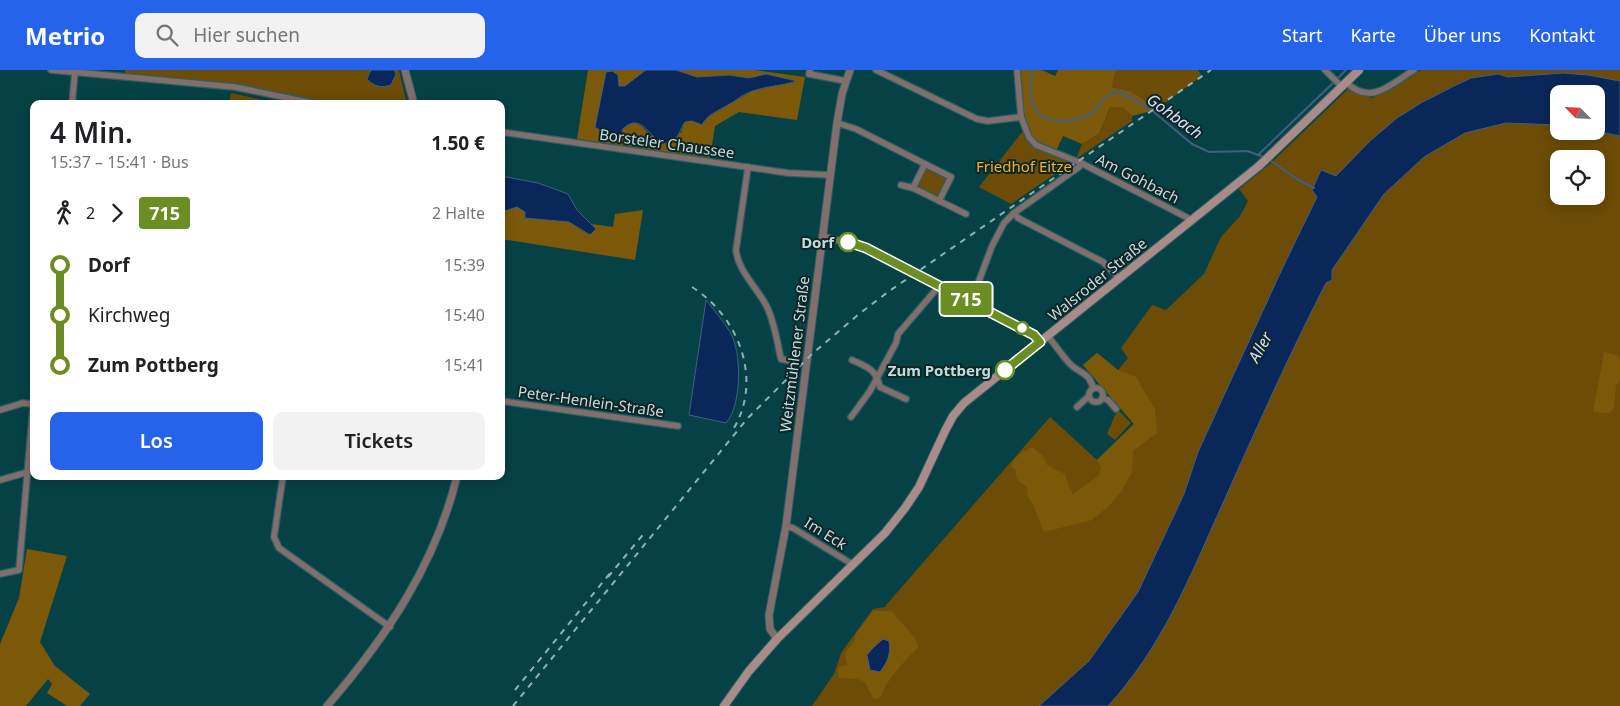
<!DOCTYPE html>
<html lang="de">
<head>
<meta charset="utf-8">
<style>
  body { margin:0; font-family:"Noto Sans",sans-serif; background:#f2f2f2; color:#202124; height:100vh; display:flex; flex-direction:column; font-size:19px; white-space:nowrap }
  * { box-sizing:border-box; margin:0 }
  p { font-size:16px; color:#757577 }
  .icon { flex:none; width:28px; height:28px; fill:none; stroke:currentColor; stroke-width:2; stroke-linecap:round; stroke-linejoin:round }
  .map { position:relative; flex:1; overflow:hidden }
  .drawer { position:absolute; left:30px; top:30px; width:475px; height:380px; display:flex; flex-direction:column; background:#fff; border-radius:10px; box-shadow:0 2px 12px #0003 }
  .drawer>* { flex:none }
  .badge { padding:0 10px; border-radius:4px; font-size:18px; line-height:32px }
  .needle { width:32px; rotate:294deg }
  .fabs { position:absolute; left:1550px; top:15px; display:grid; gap:10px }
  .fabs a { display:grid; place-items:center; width:55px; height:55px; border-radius:10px; background:#fff; box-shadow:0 2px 12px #0003; font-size:25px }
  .map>.badge { position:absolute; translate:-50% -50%; box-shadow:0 0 0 2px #fff }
  .legs { display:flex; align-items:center; gap:8px; height:55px; padding:0 20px; font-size:16px }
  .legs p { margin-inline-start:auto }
  .summary { display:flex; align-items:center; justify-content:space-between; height:85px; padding:0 20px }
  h1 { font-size:28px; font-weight:600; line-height:38px }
  .button { display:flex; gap:10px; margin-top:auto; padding:10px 20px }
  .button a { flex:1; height:58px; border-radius:10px; background:#2563eb; color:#fff; font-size:20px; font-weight:600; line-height:58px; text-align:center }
  .button a+a { background:#f2f2f2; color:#202124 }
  ul { padding:0 20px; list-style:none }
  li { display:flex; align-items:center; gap:18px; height:50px; font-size:19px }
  li i { display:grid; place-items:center; width:8px; height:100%; margin:0 6px; background:currentColor }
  li i::after { content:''; width:12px; height:12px; margin:-6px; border:4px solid; border-radius:50%; background:#fff }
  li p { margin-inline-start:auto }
  li:first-child i { background:linear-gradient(#0000 50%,currentColor 0) }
  li:last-child i { background:linear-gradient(currentColor 50%,#0000 0) }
  header { display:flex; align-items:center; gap:30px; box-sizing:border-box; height:70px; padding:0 25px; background:#2563eb; color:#fff }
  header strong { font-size:24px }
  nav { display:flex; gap:28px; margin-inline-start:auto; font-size:18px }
  .search { width:350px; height:45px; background:#f2f2f2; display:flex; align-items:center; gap:12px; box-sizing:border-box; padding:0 18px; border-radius:10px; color:#757577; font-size:19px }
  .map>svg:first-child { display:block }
  .green { fill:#6c4c06; fill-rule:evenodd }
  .forest { fill:#7c5909 }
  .water { fill:#092759; stroke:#415e81 }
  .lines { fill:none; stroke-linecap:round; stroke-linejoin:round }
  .stream { stroke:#415e81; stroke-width:2 }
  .minor-casing { stroke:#2c6164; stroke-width:8 }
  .tertiary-casing { stroke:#2c6164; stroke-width:9 }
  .secondary-casing { stroke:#2c6164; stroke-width:10 }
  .minor { stroke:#826e6d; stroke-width:5.5 }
  .tertiary { stroke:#826e6d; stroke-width:7 }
  .secondary { stroke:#aa8b8a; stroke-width:8 }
  .rail { stroke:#8fb2b4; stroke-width:2; stroke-dasharray:6 6; stroke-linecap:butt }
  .line-1-casing { stroke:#fff; stroke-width:11 }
  .line-1 { stroke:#6b8e23; stroke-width:8 }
  .stop-1-dot { fill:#fff; stroke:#6b8e23; stroke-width:2.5 }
  .labels { text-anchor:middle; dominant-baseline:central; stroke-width:4; stroke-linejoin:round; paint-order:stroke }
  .street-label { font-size:15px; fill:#c3dddf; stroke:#0f2526 }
  .park-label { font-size:15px; fill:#f1b12d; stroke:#0f2526 }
  .stop-label { font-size:15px; font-weight:bold; fill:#c3dddf; stroke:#0f2526; text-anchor:end }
  .water-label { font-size:16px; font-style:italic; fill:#d3e2fb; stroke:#0f2526 }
</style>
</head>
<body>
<header>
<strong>Metrio</strong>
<div class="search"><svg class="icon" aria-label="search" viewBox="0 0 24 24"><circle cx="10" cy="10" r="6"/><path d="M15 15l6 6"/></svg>Hier suchen</div>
<nav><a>Start</a><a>Karte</a><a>Über uns</a><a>Kontakt</a></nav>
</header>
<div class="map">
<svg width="1620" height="636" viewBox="0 0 1620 636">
  <rect width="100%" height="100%" fill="#064245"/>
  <g class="green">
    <polygon points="125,0 399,0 407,34 338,34 237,15 125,4"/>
    <polygon points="1116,0 1198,0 1202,6 1158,38 1131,21 1112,17"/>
    <path d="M1421 0H1620V636H812L834 604 841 583 873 539 885 537 887 534 1050 347 1097 390 1134 354 1083 295 1097 283 1118 300 1128 288 1121 278 1152 235 1166 240 1204 204 1221 167 1240 146 1248 131 1239 119 1271 93 1348 19 1372 28ZM1559 24H1596V61H1559ZM1559 89H1596V126H1559Z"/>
    <polygon points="231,23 280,34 229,34"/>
    <polygon points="1110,37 1122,37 1132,46 1132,51 1076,89 1082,74 1099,64"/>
    <polygon points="1023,61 1029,70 1074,91 1011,134 979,117"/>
    <polygon points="929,98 946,108 938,127 918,117 918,114 925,99"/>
    <polygon points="1119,341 1131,353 1115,370 1107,364 1115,345"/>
  </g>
  <g class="forest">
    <path d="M588 0H646L625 16H619L618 5 595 57 618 72C625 47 636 47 651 66L681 63 684 52 706 48 752 21 796 11 766 4 749 8 729 5 697 7 676 0H755L805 7 797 50 739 42 715 56 710 88 577 69Z"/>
    <polygon points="1021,0 1042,0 1055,6 1058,0 1116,0 1112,17 1131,21 1159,39 1132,46 1122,37 1110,37 1099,64 1082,74 1063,66 1056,81 1038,73 1025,59 1021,24"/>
    <polygon points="517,137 525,142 525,148 569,152 590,165 596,159 592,154 613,157 615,144 643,140 635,190 501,169 501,142"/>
    <polygon points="1604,282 1616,285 1620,289 1620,310 1616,316 1614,338 1609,343 1593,342"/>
    <path d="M1097 283 1118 300 1136 307 1155 339 1157 363 1133 381 1132 402 1120 423 1109 436 1092 450 1044 462C1038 449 1035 436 1027 425L1028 418 1017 410 1015 399 1011 397C1014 386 1023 382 1032 377L1042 385 1047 395 1065 404 1068 415 1073 424 1099 405 1101 397 1097 390 1134 354 1083 295Z"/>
    <polygon points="27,479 67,486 40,572 55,596 90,624 80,636 67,636 47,623 52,614 48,609 26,636 0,636 0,574 19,528"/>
    <path d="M873 541H892C899 552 917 565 918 578 904 591 887 609 881 627L874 630 865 612 857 609 838 608V597L847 595 845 582 853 574 856 564Z"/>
  </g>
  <g class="water">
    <path d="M371 0H394L396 4 391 15C381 18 375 17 367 9Z"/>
    <path d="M646 0H676L697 7 729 5 749 8 766 4 797 11C782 16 765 16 750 22 741 25 735 32 726 36 716 42 708 44 702 55L692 51 685 52C677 64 680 71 661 74 648 63 639 42 622 60L623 66 618 72 595 57 606 2 612 1 618 5 619 16H625Z"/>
    <path d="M1563 3 1588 5 1620 11V66L1600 62 1596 57V24H1559V55L1506 53 1465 63 1424 87 1384 124 1332 200V210L1326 213C1289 285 1256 359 1223 433 1190 506 1163 576 1108 636H1039L1089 591 1138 522 1184 424 1198 382 1283 197 1317 127 1312 120 1321 100 1336 106 1370 71 1397 48 1421 33 1452 17 1471 8 1498 4 1508 7Z"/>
    <polygon points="501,106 538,113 568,124 577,140 596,159 590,165 569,152 525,148 525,142 517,137 501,142"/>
    <path d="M706 230C714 240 723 251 730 262 742 282 742 335 726 353L689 345Z"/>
    <path d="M883 569 889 571C891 584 888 591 880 602L870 600 867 585 873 578Z"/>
  </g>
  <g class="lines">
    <g class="stream">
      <path d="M1032 0C1032 9 1029 23 1032 31 1040 57 1072 54 1092 43 1099 39 1100 30 1107 26 1110 24 1114 22 1118 21L1149 38 1192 74 1209 82 1247 81 1264 87"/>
      <polyline points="1337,9 1346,0"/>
      <polyline points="1258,85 1334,12"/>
      <polyline points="1270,90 1297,109 1314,118"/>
    </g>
    <defs>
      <g id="minor">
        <polyline points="51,0 235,17 317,34"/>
        <polyline points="810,0 809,4 846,11"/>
        <polyline points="876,0 977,49 988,51 1021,47"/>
        <polyline points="1017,0 1021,47 1029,67 1036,75 1081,93 1188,148 1190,151"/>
        <polyline points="1325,0 1342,17"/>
        <path d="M1347 13C1371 36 1391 14 1414 0"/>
        <polyline points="72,34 75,1"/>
        <polyline points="837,53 856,59 925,94 913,118 966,144"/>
        <polyline points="501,62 788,103 830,105"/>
        <polyline points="925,94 951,107 939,131"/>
        <path d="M748 97 736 180C738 202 759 219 768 239 775 255 777 272 781 289L792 291"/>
        <polyline points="901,115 913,118"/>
        <polyline points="1014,143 1018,148 1103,192 1119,208"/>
        <polyline points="822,166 866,178 1034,265 1040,272"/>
        <polyline points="971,232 992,176 1004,153 1014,143 1079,97 1081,93"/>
        <path d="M1048 266C1055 275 1063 287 1071 295 1081 304 1089 302 1093 318"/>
        <path d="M852 290C867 297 876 299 880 317L906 329"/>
        <circle cx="1096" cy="325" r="7"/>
        <polyline points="1102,328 1108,330 1116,339"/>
        <polyline points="501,331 678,356"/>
        <polyline points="1077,337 1089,326"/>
        <polyline points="0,340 23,333 32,334"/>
        <polyline points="851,347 870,321 896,273 898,264 940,215"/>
        <polyline points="283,406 274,467 279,478 390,557"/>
        <polyline points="0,410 28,402"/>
        <polyline points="786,456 793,458 852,494"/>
        <polyline points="0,504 19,500 34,325"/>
      </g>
      <g id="tertiary">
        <polyline points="405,0 414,34"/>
        <polyline points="777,569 770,559 769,545 786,456 837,53 842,24 850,0"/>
        <path d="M327 636C385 569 436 494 457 406"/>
      </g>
      <polyline id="secondary" points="724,636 749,601 777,569 885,463 905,438 919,417 945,361 953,346 964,333 1259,96 1359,0"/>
    </defs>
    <use href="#minor" class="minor-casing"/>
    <use href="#tertiary" class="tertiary-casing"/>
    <use href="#secondary" class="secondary-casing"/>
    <use href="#minor" class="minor"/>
    <use href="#tertiary" class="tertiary"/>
    <use href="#secondary" class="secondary"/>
    <g class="rail">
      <path d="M692 217C738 246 763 308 734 358"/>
      <polyline points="608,507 646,461"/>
      <polyline points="515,620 611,502"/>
      <polyline points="513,636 747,349 812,284 859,244 888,222 1211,0"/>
    </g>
  </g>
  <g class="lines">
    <defs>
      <polyline id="line-1" points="848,172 866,178 1034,265 1040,272 1005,300"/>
    </defs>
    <use href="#line-1" class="line-1-casing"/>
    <use href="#line-1" class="line-1"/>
  </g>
  <g class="stop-1-dot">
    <circle cx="848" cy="172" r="9"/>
    <circle cx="1022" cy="258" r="6"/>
    <circle cx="1005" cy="300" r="9"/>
  </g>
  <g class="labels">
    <g class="street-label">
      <text transform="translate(667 73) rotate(8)">Borsteler Chaussee</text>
      <text transform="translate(1138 108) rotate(27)">Am Gohbach</text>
      <text transform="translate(1097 209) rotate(-39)">Walsroder Straße</text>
      <text transform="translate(794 284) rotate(-83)">Weitzmühlener Straße</text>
      <text transform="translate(591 331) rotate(8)">Peter-Henlein-Straße</text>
      <text transform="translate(826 463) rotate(32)">Im Eck</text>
    </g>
    <g class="park-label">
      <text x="1024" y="96">Friedhof Eitze</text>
    </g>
    <g class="stop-label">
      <text x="834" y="172">Dorf</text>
      <text x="991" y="300">Zum Pottberg</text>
    </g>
    <g class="water-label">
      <text transform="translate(1175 46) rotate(36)">Gohbach</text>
      <text transform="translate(1260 277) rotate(-61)">Aller</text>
    </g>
  </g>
</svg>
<div class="fabs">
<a><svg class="needle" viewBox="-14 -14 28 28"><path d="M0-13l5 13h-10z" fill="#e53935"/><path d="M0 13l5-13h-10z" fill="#757577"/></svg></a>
<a><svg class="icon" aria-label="locate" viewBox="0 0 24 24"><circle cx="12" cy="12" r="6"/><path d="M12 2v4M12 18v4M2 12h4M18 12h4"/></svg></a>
</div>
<b class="badge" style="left:966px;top:229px;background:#6b8e23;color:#fff">715</b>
<section class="drawer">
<div class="summary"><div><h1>4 Min.</h1><p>15:37 – 15:41 · Bus</p></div><b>1.50 €</b></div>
<div class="legs"><svg class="icon" aria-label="walk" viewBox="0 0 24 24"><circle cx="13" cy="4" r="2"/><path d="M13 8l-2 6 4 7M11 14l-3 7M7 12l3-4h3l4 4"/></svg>2<svg class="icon" aria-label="forward" viewBox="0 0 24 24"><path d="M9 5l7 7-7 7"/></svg><b class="badge" style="background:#6b8e23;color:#fff">715</b><p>2 Halte</p></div>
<ul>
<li><i style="color:#6b8e23"></i><b>Dorf</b><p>15:39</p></li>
<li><i style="color:#6b8e23"></i><span>Kirchweg</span><p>15:40</p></li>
<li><i style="color:#6b8e23"></i><b>Zum Pottberg</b><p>15:41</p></li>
</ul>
<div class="button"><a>Los</a><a>Tickets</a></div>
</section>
</div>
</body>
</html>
